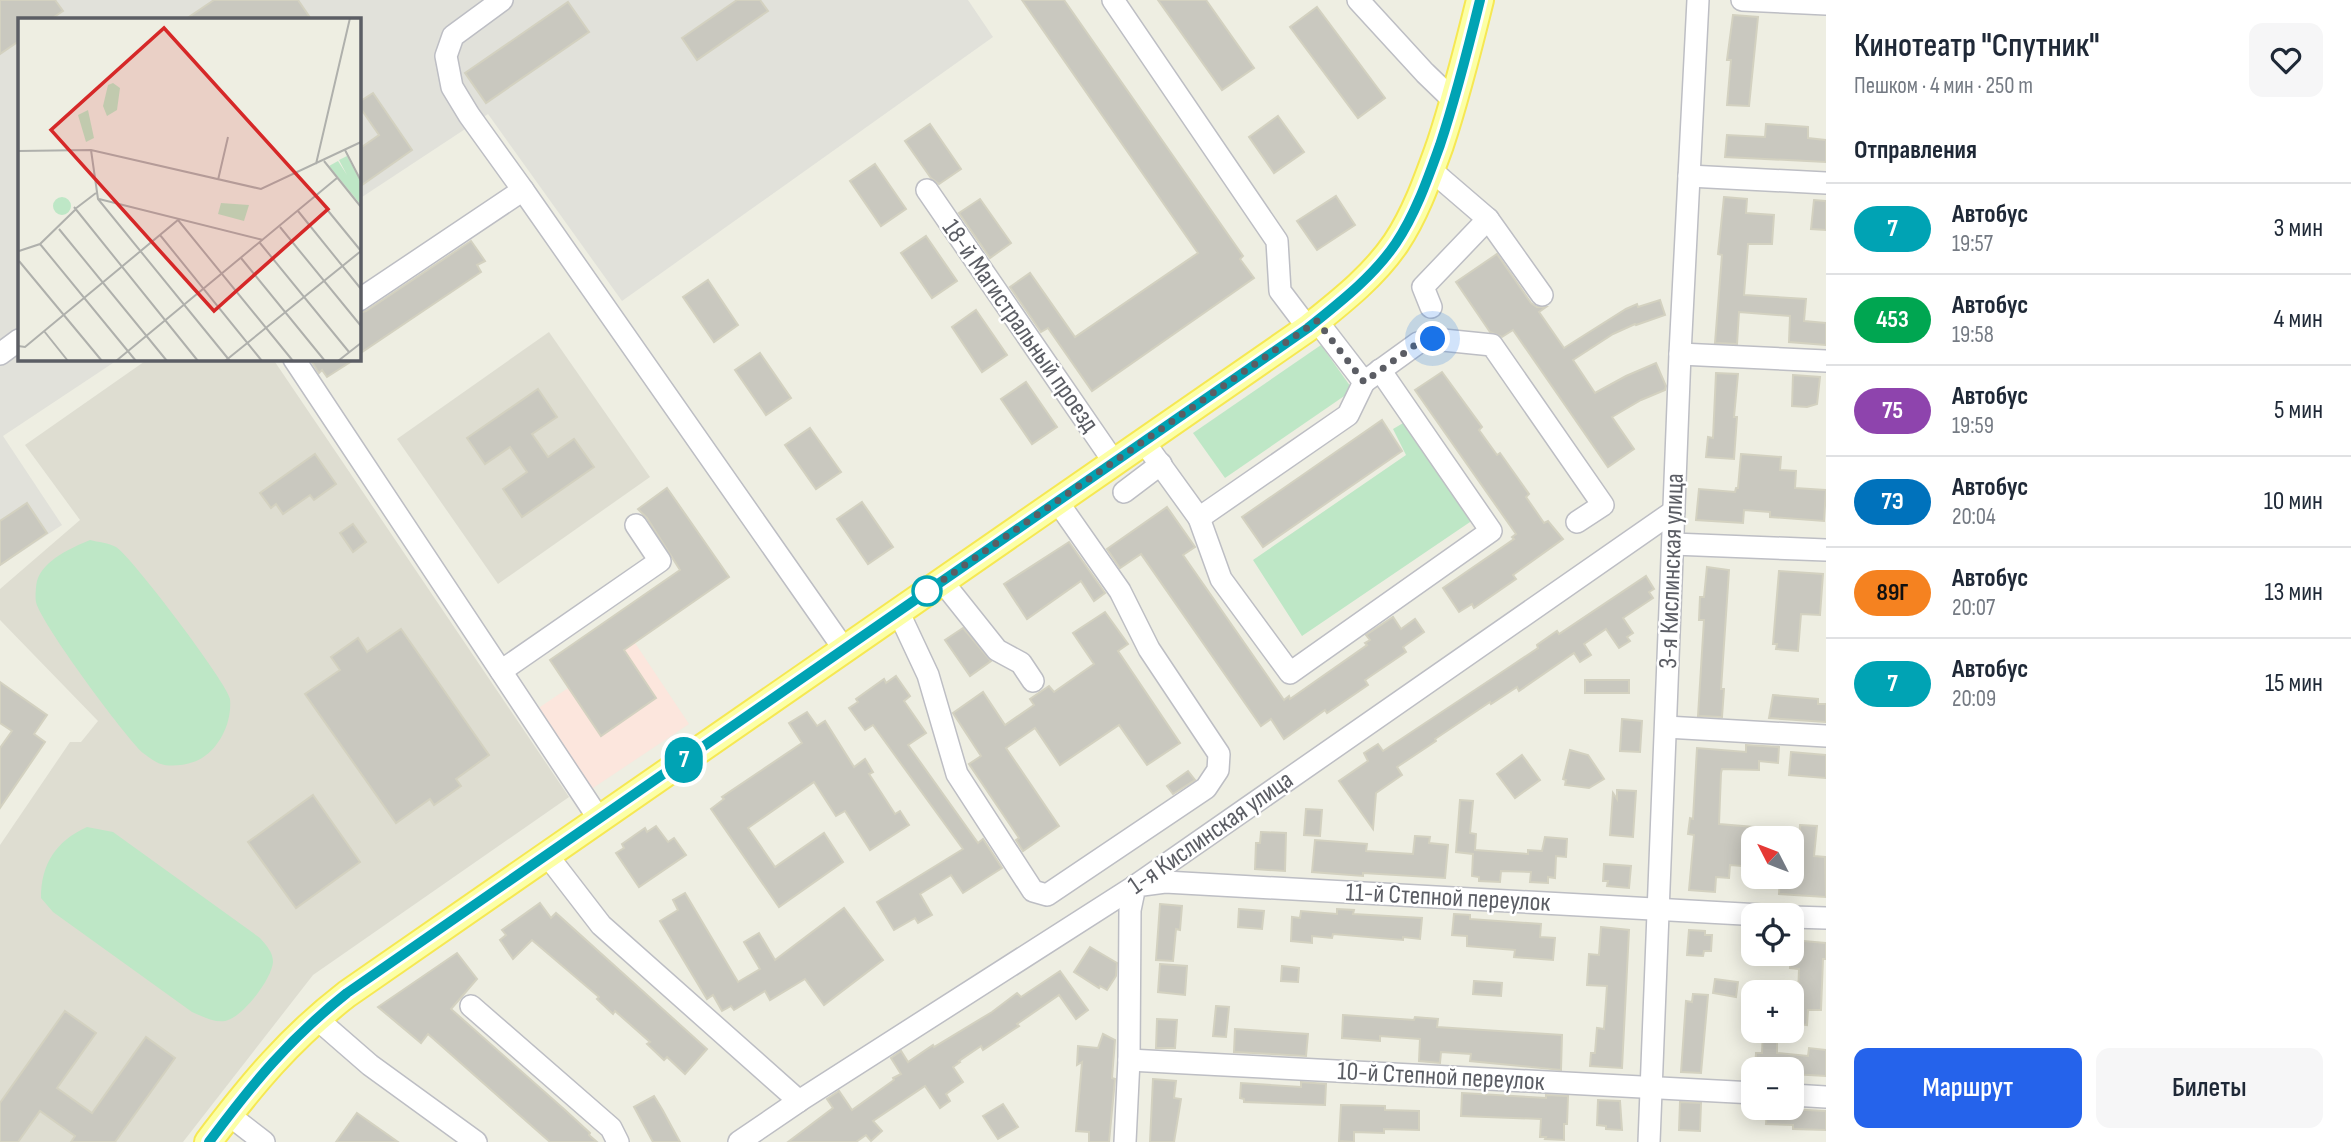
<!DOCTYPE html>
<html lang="ru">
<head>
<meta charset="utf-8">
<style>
  body { margin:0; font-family:"Sofia Sans Condensed",sans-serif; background:#f6f6f7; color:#1f2937; height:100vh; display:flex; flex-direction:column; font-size:26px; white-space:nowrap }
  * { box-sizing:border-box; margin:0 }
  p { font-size:23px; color:#747a83 }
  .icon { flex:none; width:38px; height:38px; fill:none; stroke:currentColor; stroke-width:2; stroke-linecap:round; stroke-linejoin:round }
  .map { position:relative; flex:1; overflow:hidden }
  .drawer { display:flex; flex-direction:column; background:#fff; width:525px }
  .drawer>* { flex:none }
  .badge { padding:0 14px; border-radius:23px; font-size:24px; line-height:46px }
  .needle { width:46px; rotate:312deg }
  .buttons { position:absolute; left:1741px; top:826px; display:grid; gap:14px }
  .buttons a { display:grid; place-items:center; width:63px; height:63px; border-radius:14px; background:#fff; box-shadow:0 4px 18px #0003; font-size:35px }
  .you { position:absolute; width:35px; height:35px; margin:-18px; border:5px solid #fff; border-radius:50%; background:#1a73e8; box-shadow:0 0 0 10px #1a73e833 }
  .map>.badge { position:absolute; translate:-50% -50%; box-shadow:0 0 0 4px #fff }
  h2 { padding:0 28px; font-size:26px; line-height:63px }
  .round { display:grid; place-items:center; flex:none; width:74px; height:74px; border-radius:14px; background:#f6f6f7 }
  .head { display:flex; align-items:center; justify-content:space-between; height:119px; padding:0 28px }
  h1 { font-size:33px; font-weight:600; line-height:52px }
  .button { display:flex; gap:14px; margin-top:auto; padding:14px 28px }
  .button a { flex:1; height:80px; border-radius:14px; background:#2563eb; color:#fff; font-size:28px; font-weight:600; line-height:80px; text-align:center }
  .button a+a { background:#f6f6f7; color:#1f2937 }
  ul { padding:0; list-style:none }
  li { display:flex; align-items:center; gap:21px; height:91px; padding:0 28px; border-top:2px solid #e0e1e3 }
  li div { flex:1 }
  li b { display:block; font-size:26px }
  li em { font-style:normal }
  li .badge { min-width:77px; font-weight:700; text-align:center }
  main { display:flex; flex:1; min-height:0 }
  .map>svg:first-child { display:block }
  .industrial { fill:#e1e1da }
  .education { fill:#deddd1 }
  .medical { fill:#fce6dd }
  .green { fill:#bee7c6 }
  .building { fill:#c9c8bf; stroke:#d3d1c0; stroke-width:2 }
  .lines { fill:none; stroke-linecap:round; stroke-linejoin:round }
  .minor-casing { stroke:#bdbec4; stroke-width:24 }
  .major-casing { stroke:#f6e853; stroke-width:30 }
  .minor { stroke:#fff; stroke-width:21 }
  .major { stroke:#fcffa6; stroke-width:26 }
  .line-casing { stroke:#fff; stroke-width:16 }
  .line { stroke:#00a3b4; stroke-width:10 }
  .walk { stroke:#5b5d64; stroke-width:7; stroke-dasharray:0 12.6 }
  .stop-dot { fill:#fff; stroke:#00a3b4; stroke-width:3.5 }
  .labels { text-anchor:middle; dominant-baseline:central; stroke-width:5; stroke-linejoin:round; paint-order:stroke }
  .street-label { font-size:26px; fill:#5b5d64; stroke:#fff }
  .inset-road { fill:none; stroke:#afb0ac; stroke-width:2 }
  .view { fill:#d62828; fill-opacity:0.15; stroke:#d62828; stroke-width:3.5 }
  .inset-edge { fill:none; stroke:#5b5d64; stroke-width:3.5 }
</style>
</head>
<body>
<main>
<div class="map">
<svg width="1826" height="1142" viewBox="0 0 1826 1142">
  <rect width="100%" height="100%" fill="#eeeee2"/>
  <polygon class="industrial" points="0,0 968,0 993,37 622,301 488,114 359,199 359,19 19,19 19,359 119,359 3,436 62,525 0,566"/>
  <g class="education">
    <polygon points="549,332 650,477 498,584 397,439"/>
    <polygon points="148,359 273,359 569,797 313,975 183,1142 0,1142 0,845 70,742 81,742 98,721 0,620 0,589 80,520 25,445"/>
  </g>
  <polygon class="medical" points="635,643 689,724 590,790 537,709"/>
  <g class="green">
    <polygon points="1321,345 1353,390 1225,478 1193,433"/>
    <polygon points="1410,419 1473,520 1302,636 1253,560 1406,455 1393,429"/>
    <path d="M90 540C98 542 109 543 116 547 131 556 228 684 230 699 232 721 221 746 202 758 193 764 172 768 161 764 156 763 147 756 143 753 125 737 40 622 36 602 35 597 36 585 37 581 43 560 73 547 90 540Z"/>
    <path d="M87 827 113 832 260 938C266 945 273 952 273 962 272 979 242 1018 225 1021 214 1023 202 1016 192 1012L53 912 41 898C41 864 56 841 87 827Z"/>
  </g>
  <g class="building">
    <polygon points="0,0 55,0 63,11 51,19 19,19 19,41 0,54"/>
    <polygon points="214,0 298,0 311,19 186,19"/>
    <polygon points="737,0 760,0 768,11 697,60 682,38"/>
    <polygon points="1022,0 1064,0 1243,256 1240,259 1254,278 1092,391 1048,328 1041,332 1010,287 1030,273 1075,337 1198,253"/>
    <polygon points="1158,0 1206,0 1254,68 1222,90"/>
    <polygon points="568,2 589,32 486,103 465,73"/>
    <polygon points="1317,7 1385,98 1358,118 1290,27"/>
    <polygon points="1733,15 1758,17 1749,106 1727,105 1731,60 1727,60"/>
    <polygon points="373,93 412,150 359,187 359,149 379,135 359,106 359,102"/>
    <polygon points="1278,116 1304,152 1274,173 1249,137"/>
    <polygon points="930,124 961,169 939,184 931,178 905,141"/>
    <polygon points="1766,124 1808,127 1808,138 1826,140 1826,162 1725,157 1727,135 1765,137"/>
    <polygon points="875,164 906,209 881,226 850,181"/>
    <polygon points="1336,196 1355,225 1317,250 1297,221"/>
    <polygon points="1724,197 1747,199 1746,213 1774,215 1772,244 1748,244 1744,295 1806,299 1804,321 1826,323 1826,345 1789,342 1790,316 1739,312 1737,344 1715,343 1722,255 1718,254"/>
    <polygon points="980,199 1011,243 990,258 959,213"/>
    <polygon points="1814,200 1826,201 1826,230 1811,229"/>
    <polygon points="926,236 957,281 932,298 901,253"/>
    <polygon points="471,241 485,261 477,265 481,272 359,354 359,313 366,311"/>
    <polygon points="1497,254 1531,303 1537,307 1546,307 1539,312 1564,348 1626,309 1637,304 1638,307 1660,300 1665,315 1636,325 1635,324 1613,334 1573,360 1595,393 1626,376 1656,363 1666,386 1665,390 1641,400 1612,417 1634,449 1608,467 1513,330 1502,337 1490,332 1456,282"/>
    <polygon points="708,280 738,325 714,342 683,297"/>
    <polygon points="976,310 1007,355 982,372 952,327"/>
    <polygon points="760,353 791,398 766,415 735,370"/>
    <polygon points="310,359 355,359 327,377 322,370 319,373"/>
    <polygon points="1442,372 1482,427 1479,430 1497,455 1500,453 1529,494 1526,497 1544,523 1548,521 1563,539 1513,575 1516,579 1474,608 1472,604 1459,612 1443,588 1514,539 1512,537 1516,534 1415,390"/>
    <polygon points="1716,373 1738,374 1734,417 1737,417 1734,459 1706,457 1708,437 1713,438"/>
    <polygon points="1793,375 1820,377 1817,404 1807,407 1792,406"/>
    <polygon points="1026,382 1057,427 1032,444 1001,399"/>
    <polygon points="538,389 557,417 532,434 548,457 574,439 594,467 522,517 503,489 527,472 510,447 485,464 467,438"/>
    <polygon points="1382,420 1402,451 1263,547 1242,517"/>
    <polygon points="810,428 841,472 816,489 785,445"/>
    <polygon points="315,454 336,484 314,500 310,495 283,514 276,504 271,508 260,493"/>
    <polygon points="1741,454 1781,457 1780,470 1796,471 1795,488 1826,490 1824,521 1770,517 1770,512 1744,510 1743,523 1696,520 1699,489 1735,492 1736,488 1738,488"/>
    <polygon points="667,488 729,577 624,650 656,698 601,736 550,660 680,570 647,518 638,509"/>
    <polygon points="862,502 893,547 868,564 837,519"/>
    <polygon points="27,503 47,533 0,565 0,521"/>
    <polygon points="1167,507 1195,547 1183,555 1284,700 1289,696 1290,699 1367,645 1365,643 1370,640 1366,635 1393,617 1401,629 1415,619 1424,632 1403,647 1406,652 1365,680 1368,685 1327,713 1325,710 1284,739 1271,719 1261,726 1141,554 1120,568 1107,549"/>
    <polygon points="353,524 366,542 353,552 340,533"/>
    <polygon points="1069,542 1105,593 1094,601 1081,581 1027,619 1004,584"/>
    <polygon points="1707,567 1729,570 1722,674 1721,689 1724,689 1722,717 1698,716 1704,620 1699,620 1700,597 1704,597"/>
    <polygon points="1779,571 1823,574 1820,615 1801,614 1798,651 1776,649 1777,644 1773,644"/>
    <polygon points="1646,576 1654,589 1649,592 1653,598 1623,618 1633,633 1627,637 1630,641 1619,648 1606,629 1584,644 1591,655 1580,662 1574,653 1519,691 1517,687 1491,704 1490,702 1435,739 1436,741 1397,767 1402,775 1376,793 1373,829 1339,781 1368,761 1364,753 1378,744 1383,751 1505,670 1538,648 1537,645 1557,631 1559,634"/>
    <polygon points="1105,612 1128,644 1118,651 1180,743 1147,765 1119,725 1060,765 1035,728 1006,748 1059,826 1023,851 1016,840 1019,838 969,764 981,756 953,713 983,692 1005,725 1034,705 1030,699 1049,686 1054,692 1094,664 1073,633"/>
    <polygon points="963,628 991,661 970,676 945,640"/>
    <polygon points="401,629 489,755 456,779 461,786 434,805 430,799 396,823 305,694 340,670 331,657 358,638 367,652"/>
    <polygon points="896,676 910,696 904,701 926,733 908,745 978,843 983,839 1002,868 963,893 951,875 920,894 932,915 918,923 915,918 894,930 877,902 963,849 873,725 865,730 849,708 858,702 856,699 884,679 886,683"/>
    <rect x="1585" y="680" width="44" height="13"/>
    <polygon points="0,682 47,715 34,734 45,742 0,808 0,748 12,731 0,723"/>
    <polygon points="1773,695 1818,699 1818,704 1826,704 1826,722 1769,718"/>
    <polygon points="807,712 817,726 825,721 854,767 865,759 873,772 869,774 895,814 900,811 909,825 870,850 845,811 836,816 814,782 748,828 775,867 824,833 843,862 779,907 711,809 724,799 722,797 802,743 789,723"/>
    <polygon points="1622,719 1642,721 1640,752 1620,751"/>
    <polygon points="1746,745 1779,747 1778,763 1759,761 1759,770 1722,769 1721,773 1719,824 1754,827 1754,867 1730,865 1729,878 1716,877 1715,892 1689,890 1694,835 1688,834 1690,818 1693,819 1697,748 1746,752"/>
    <polygon points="1570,750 1588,755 1604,779 1589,788 1565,785 1566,780 1563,779"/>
    <polygon points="1791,752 1826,755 1826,778 1789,775"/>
    <polygon points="1522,755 1540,780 1515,798 1497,774"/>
    <polygon points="1188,771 1195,780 1173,794 1167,786"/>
    <polygon points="1617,790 1636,791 1633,837 1610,835 1613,793 1617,799"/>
    <polygon points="313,795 360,862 296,908 248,842"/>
    <polygon points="1460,800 1473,801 1470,833 1476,834 1475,850 1528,854 1528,850 1542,851 1545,837 1567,839 1566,857 1556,856 1555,878 1548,877 1548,883 1530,882 1531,872 1501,871 1500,882 1479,881 1479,877 1472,876 1473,854 1456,852"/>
    <polygon points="1306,809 1322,810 1320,836 1304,835"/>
    <polygon points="1800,825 1817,826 1814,856 1825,857 1826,897 1779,894 1780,877 1792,877 1792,871 1797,871"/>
    <polygon points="656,826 668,842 674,838 686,855 639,887 616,853 624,848 622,844 645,828 647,832"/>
    <polygon points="1261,832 1286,833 1285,871 1255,869 1256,843 1260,843"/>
    <polygon points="1415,836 1430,837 1429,843 1448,845 1445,878 1363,873 1363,876 1312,872 1315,840 1367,844 1366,851 1413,854"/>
    <polygon points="1604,864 1631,866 1629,888 1607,886 1608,881 1603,881"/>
    <polygon points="685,893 738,982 760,969 744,942 759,933 775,960 844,908 883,960 824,1005 805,979 770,1000 765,991 734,1010 731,1006 722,1011 713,995 707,999 660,921 678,910 673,900"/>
    <polygon points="540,903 551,918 556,913 707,1049 685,1074 667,1057 664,1060 647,1044 650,1042 615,1011 613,1014 597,999 599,997 532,940 513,959 500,940 506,935 502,930"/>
    <polygon points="1160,904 1182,906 1180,930 1176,929 1173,961 1156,960"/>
    <polygon points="1239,909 1264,911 1262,929 1238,927"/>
    <polygon points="1337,909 1354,910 1353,914 1422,918 1420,939 1403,937 1403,940 1333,934 1332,938 1312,936 1312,943 1291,941 1292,917 1300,918 1301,911 1337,914"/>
    <polygon points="1454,914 1470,915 1470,919 1541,924 1540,937 1555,938 1553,960 1514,957 1515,950 1467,946 1467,936 1452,935"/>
    <polygon points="1601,927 1629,930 1622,1068 1590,1066 1591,1053 1595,1053 1597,1028 1604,1029 1607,986 1587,985 1589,954 1599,955"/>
    <polygon points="1689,930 1705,931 1705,935 1712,935 1711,951 1704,951 1703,956 1687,955"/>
    <polygon points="1792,940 1826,943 1826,959 1823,959 1821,1010 1808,1010 1807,1025 1792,1023 1792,996 1798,996 1799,969 1790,968"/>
    <polygon points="1090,947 1117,963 1116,976 1107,990 1100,986 1099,988 1074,972"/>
    <polygon points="457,953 477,979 451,1009 565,1110 590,1133 589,1135 597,1142 550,1142 428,1034 421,1043 378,1007"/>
    <polygon points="1160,964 1187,966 1185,995 1158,992"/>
    <polygon points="1282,966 1299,968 1298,982 1281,981"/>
    <polygon points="1060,971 1088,1010 1076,1019 1059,995 1017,1024 1019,1026 983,1050 981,1046 959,1061 960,1062 953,1067 963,1082 946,1094 950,1101 940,1108 925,1086 873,1121 882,1131 871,1141 866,1135 856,1142 788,1142 833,1108 827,1099 839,1091 852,1110 894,1080 893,1078 901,1074 891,1058 901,1051 908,1062 933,1045 934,1047 992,1012 1017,993 1021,997"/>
    <polygon points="1715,979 1738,982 1736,997 1713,993"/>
    <polygon points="1474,981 1502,983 1501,996 1473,994"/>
    <polygon points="1693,994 1708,995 1701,1073 1681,1072 1686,1001 1692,1002"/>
    <polygon points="1216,1006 1229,1007 1226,1037 1213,1036"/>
    <polygon points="65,1011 96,1033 57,1088 92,1113 146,1037 175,1058 115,1142 71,1142 75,1136 40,1111 18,1142 0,1142 0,1103"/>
    <polygon points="1343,1015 1414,1020 1415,1017 1438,1019 1437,1027 1562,1035 1561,1070 1470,1061 1471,1054 1441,1052 1440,1063 1419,1061 1420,1039 1380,1036 1380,1041 1342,1038"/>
    <polygon points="1157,1019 1177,1020 1175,1048 1156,1048"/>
    <polygon points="1235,1029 1308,1034 1306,1056 1234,1052"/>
    <polygon points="1763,1031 1777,1031 1777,1053 1808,1056 1809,1048 1826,1050 1826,1076 1792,1074 1792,1069 1755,1069 1756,1053 1762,1053"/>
    <polygon points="1103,1034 1115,1040 1112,1078 1115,1079 1109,1142 1089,1142 1089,1132 1076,1131 1082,1062 1077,1065 1078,1046 1098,1048"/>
    <polygon points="1153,1079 1176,1081 1174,1098 1181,1099 1174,1142 1150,1142"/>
    <polygon points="1301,1082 1326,1084 1325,1105 1244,1102 1244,1099 1240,1098 1241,1083 1301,1087"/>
    <polygon points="1462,1093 1546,1098 1546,1095 1568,1096 1567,1124 1564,1124 1564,1140 1545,1139 1546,1137 1540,1137 1541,1119 1461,1116"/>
    <polygon points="654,1096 662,1109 680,1142 653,1142 634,1107"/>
    <polygon points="1598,1100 1620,1101 1622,1130 1606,1129 1606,1126 1597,1125"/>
    <polygon points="1680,1102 1701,1103 1700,1131 1679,1130"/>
    <polygon points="1003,1104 1018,1127 998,1139 983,1116"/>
    <polygon points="1341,1105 1385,1106 1385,1110 1419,1111 1419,1130 1384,1129 1384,1133 1354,1132 1354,1142 1339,1141"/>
    <polygon points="1767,1108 1826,1111 1826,1130 1793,1129 1793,1125 1766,1124"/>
    <polygon points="357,1113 398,1142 336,1142"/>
  </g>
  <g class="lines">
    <defs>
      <g id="minor">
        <polyline points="502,0 453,36 446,56 452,87 469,115 523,190"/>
        <polyline points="1113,0 1277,241 1280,291 1308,328"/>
        <polyline points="1358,0 1425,73 1454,101"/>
        <polyline points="1742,0 1826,4"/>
        <polyline points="1431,170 1488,219 1542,295"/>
        <polyline points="1689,176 1826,183"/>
        <polyline points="927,190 1114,462"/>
        <polyline points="359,300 523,190 844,649"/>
        <polyline points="1431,307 1423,287 1488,219"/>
        <polyline points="1317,321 1364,382 1418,343 1433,339 1492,345 1603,505 1577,522"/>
        <polyline points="0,354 19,340"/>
        <polyline points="1680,354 1826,361"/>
        <polyline points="294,359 599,819"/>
        <polyline points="1144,442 1199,518 1348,415 1364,382"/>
        <polyline points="1124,492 1161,464"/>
        <polyline points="1199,518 1221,579 1290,673 1491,531 1380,370"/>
        <polyline points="1673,544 1826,550"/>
        <polyline points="942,581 997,650 1021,663 1033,681"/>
        <polyline points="898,611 928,675 957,774 1033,891 1047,895 1206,788 1218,770 1219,754 1149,649 1120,591 1057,501"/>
        <polyline points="501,671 660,561 636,525"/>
        <polyline points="1666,727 1826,736"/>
        <polyline points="547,855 601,925 799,1101"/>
        <polyline points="1792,917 1826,918"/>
        <polyline points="471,1006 611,1128 618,1142"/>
        <polyline points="316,1018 370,1065 476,1142"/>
        <polyline points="1129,1060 1754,1093"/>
        <polyline points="1792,1095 1826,1097"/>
        <polyline points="229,1115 264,1142"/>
        <polyline points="739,1142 799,1101 1135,886 1674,511"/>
        <polyline points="1125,1142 1129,1060 1130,910 1135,886 1165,882 1761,915"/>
        <polyline points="1649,1142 1680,354 1698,0"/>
      </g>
      <path id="major" d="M208 1142C252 1084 290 1038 347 994L1308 328C1339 303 1373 277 1396 243 1416 213 1428 178 1440 145 1456 97 1468 49 1480 0"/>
    </defs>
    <use href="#minor" class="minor-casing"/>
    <use href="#major" class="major-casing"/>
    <use href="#minor" class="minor"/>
    <use href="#major" class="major"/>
  </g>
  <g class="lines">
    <defs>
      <path id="line" d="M209 1142C253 1083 289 1039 347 993L1308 328C1339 303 1373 277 1396 243 1416 213 1428 178 1440 145 1456 97 1468 49 1480 0"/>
    </defs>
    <use href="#line" class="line-casing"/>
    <use href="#line" class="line"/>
    <polyline class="walk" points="927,591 920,596 1317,321 1364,382 1418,343 1433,339"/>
  </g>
  <circle class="stop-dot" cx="927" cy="591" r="14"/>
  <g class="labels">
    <g class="street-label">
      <text transform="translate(1020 326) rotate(55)">18-й Магистральный проезд</text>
      <text transform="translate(1672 571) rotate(-88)">3-я Кислинская улица</text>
      <text transform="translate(1211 833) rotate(-35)">1-я Кислинская улица</text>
      <text transform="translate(1448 898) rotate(3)">11-й Степной переулок</text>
      <text transform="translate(1441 1077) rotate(3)">10-й Степной переулок</text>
    </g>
  </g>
  <g transform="translate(18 18)">
    <rect width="343" height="343" fill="#eeeee2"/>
    <path d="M95 65 102 70 99 92 89 98 85 88 90 67ZM70 92 76 120 68 124 60 97ZM329 138 343 164V187L311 148 320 143 329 157 321 142ZM35 188a9 9 0 1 1 18 0a9 9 0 1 1-18 0ZM203 185 231 187 226 203 200 196Z" fill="#bee7c6"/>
    <path class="inset-road" d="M73 132 80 181 212 343M327 132 343 163M0 133 73 132 243 171 343 124M306 143 343 189M298 146 332 0M200 162 210 119M298 178 343 233M81 181 245 222M56 189 180 343M57 191 78 175M280 193 343 271M262 209 343 308M0 210V259M41 211 149 343M142 217 244 343M242 225 331 334M22 226 118 343M1 233 22 226 57 192M223 240 307 343M1 243 84 343M26 313 50 343M0 328 7 329 160 202 275 343M98 343 319 160M207 343 343 233M320 343 343 325"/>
    <path class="view" d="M146 10 310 191 196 293 33 112Z"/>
    <rect width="343" height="343" class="inset-edge"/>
  </g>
</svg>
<div class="buttons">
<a><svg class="needle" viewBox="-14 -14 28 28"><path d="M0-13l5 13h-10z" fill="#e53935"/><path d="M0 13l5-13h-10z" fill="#747a83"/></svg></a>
<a><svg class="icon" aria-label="locate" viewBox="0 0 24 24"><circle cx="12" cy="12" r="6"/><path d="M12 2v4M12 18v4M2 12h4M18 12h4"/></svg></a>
<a>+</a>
<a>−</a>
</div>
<div class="you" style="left:1433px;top:339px"></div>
<b class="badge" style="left:684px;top:760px;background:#00a3b4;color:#fff">7</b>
</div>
<section class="drawer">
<div class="head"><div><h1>Кинотеатр &quot;Спутник&quot;</h1><p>Пешком · 4 мин · 250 m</p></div><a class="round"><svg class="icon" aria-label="heart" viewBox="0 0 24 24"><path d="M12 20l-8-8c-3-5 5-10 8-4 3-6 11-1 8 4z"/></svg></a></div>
<h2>Отправления</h2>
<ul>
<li><span class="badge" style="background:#00a3b4;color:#fff">7</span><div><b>Автобус</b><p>19:57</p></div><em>3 мин</em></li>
<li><span class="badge" style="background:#00a651;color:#fff">453</span><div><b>Автобус</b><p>19:58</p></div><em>4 мин</em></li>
<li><span class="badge" style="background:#8e44ad;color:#fff">75</span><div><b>Автобус</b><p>19:59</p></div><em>5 мин</em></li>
<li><span class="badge" style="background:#0072bc;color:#fff">7Э</span><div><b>Автобус</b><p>20:04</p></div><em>10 мин</em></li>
<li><span class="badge" style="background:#f58220;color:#111">89Г</span><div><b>Автобус</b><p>20:07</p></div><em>13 мин</em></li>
<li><span class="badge" style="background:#00a3b4;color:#fff">7</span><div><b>Автобус</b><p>20:09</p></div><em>15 мин</em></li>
</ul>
<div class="button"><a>Маршрут</a><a>Билеты</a></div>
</section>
</main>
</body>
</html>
